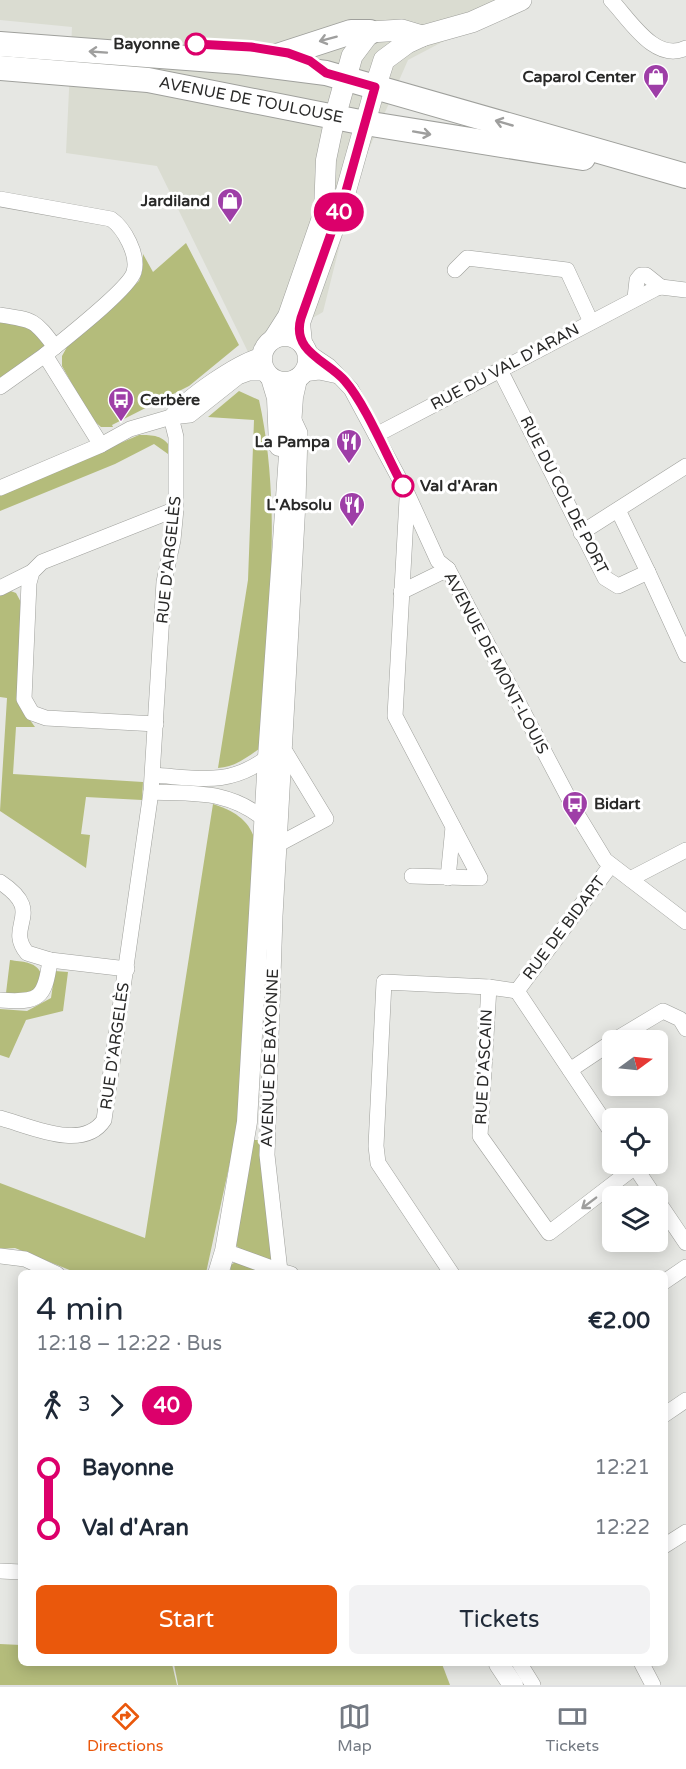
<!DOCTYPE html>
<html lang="en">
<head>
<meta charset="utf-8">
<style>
  body { margin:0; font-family:"Varela Round",sans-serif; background:#f2f2f3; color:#1f2937; height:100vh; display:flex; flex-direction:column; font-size:22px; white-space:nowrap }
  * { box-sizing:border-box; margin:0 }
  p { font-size:20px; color:#747a83 }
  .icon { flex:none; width:33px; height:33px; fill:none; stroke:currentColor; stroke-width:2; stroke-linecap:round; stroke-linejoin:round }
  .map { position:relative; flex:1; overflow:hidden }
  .side { position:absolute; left:18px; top:1270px; width:650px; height:396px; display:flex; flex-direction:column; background:#fff; border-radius:9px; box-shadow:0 3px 15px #0003 }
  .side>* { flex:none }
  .badge { padding:0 12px; border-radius:20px; font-size:21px; line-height:39px }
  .needle { width:39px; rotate:75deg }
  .tools { position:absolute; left:602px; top:1030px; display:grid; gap:12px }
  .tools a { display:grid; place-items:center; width:66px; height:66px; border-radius:9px; background:#fff; box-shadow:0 3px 15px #0003; font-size:30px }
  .map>.badge { position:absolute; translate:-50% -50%; box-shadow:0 0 0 3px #fff }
  .legs { display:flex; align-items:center; gap:9px; height:66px; padding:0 18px; font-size:20px }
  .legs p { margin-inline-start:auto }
  .head { display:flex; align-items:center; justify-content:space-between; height:102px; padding:0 18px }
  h1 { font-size:33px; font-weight:600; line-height:45px }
  .button { display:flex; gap:12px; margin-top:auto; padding:12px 18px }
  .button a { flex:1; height:69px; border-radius:9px; background:#ea580c; color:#fff; font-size:24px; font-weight:600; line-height:69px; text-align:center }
  .button a+a { background:#f2f2f3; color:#1f2937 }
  ul { padding:0 18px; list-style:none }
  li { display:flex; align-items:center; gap:21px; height:60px; font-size:22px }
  li i { display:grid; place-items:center; width:9px; height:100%; margin:0 8px; background:currentColor }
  li i::after { content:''; width:15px; height:15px; margin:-8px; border:4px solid; border-radius:50%; background:#fff }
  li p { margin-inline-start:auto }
  li:first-child i { background:linear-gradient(#0000 50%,currentColor 0) }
  li:last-child i { background:linear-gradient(currentColor 50%,#0000 0) }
  .dock { display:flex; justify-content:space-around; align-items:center; height:84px; border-top:2px solid #e0e1e3; background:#fff; font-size:16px; color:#747a83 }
  .dock a { display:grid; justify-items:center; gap:3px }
  .dock .selected { color:#ea580c }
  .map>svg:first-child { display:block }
  .built { fill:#dadcd1 }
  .green { fill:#b4bc7b }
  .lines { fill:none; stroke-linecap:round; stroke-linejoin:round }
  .minor-casing { stroke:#9fa09c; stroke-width:16 }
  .tertiary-casing { stroke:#9fa09c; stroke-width:21 }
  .secondary-casing { stroke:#9fa09c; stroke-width:22 }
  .primary-casing { stroke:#9fa09c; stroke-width:26 }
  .minor { stroke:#fff; stroke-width:15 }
  .tertiary { stroke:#fff; stroke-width:20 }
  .secondary { stroke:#fff; stroke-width:21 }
  .primary { stroke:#fff; stroke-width:24 }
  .oneway { stroke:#9f9f9e }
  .line-1-casing { stroke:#fff; stroke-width:14 }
  .line-1 { stroke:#dc006b; stroke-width:9 }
  .stop-1-dot { fill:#fff; stroke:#dc006b; stroke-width:3 }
  .labels { text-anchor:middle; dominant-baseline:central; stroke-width:6; stroke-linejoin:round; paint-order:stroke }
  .stop-label { font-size:16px; font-weight:bold; fill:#292928; stroke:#fff; text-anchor:end }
  .poi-label { font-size:16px; font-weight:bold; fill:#292928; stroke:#fff; text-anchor:end }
  .street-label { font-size:16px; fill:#292928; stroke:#fff }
</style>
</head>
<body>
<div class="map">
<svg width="686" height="1685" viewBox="0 0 686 1685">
  <rect width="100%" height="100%" fill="#e6e7e3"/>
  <polygon class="built" points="0,0 522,0 408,60 357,176 323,312 249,354 157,166 66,153 72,27 0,20"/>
  <g class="green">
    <polygon points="186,243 239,345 189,386 112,425 113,427 101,427 91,418 62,366 62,356 67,347 139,281 142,272 143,254 153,272"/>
    <polygon points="0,319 31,324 45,342 44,347 0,380"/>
    <path d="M239 391 259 400C284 513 266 634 259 749 246 758 235 767 218 768L248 580 254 420 208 417Z"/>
    <path d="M139 435C153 435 163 435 171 448L168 454 154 444 115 464 0 511V495Z"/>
    <polygon points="8,590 16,593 23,606 17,702 35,727 16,727 13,774 143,782 142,800 86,797 81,834 90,835 86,868 0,811 7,698 0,697 0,594"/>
    <path d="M213 804C232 810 249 819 255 840L240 1116 206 1273H77L15 1248 0 1249V1183L145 1238Z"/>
    <path d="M10 960C22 962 35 961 41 973L34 995 6 993Z"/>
    <polygon points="55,971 68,972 63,1011 26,1020 9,1058 0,1055 0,1009 27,1011 51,998"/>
    <polygon points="254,1140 263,1140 272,1260 244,1254 235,1244"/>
    <polygon points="238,1260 266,1274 230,1274 231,1265"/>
    <polygon points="0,1644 21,1645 21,1664 172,1664 177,1685 0,1685"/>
    <polygon points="174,1664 442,1664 450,1685 178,1685"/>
  </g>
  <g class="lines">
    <defs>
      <g id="minor">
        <path d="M611 0C630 20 655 63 686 48"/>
        <path d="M0 199 111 219C124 228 139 255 134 272 129 289 62 341 45 355L101 445"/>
        <polyline points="455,270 467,258 567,270 591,322"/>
        <polyline points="635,298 637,280 641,275 646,275 661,287"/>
        <path d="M0 315C34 320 35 320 55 347"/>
        <polyline points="308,352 329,366 351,389 407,493 438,561 448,569 577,814 605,860 686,922"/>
        <polyline points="500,370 605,578 618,586 648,572 686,655"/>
        <polyline points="303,374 319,372 338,376"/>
        <polyline points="0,387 45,355"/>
        <path d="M171 417C185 397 238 361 262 355"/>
        <polyline points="376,435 655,289 661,287 686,290"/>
        <polyline points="0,488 101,445 130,429 171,417 190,415 238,377 249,373 267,373"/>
        <polyline points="407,499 395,716 480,878 412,876"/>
        <polyline points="618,510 648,572"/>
        <polyline points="581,533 686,466"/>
        <polyline points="0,588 32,572"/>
        <polyline points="401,592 448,569"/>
        <polyline points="156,724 46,718 32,713 24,699 29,583 32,572 42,562 176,509"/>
        <path d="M153 775C198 778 229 787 268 757"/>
        <path d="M151 792C196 794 228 790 264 819"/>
        <polyline points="272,843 279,844 326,819 286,753"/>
        <polyline points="448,878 453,827"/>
        <polyline points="630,879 686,850"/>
        <path d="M0 882C47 913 4 925 27 953L50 960 127 969"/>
        <polyline points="489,987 480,1136 549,1233 635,1167"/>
        <polyline points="517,991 612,1133"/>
        <polyline points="517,991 611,865"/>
        <path d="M0 1000C39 1003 45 999 50 960"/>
        <polyline points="613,1041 663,1011 680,1019 686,1029"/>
        <polyline points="570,1070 612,1042"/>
        <path d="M0 1118C30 1126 83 1152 104 1120L151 792 164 582 173 540 176 509V437L171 417"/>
        <polyline points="633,1164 655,1197"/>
        <polyline points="657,1200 686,1243"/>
        <polyline points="225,1251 280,1271"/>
        <polyline points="0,1256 25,1259 57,1274"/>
        <polyline points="291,1274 280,1271 267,1155 275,916 298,502 300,433 292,416"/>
        <polyline points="452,1274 378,1163 376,1146 384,982 489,987 517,991"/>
        <polyline points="664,1282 686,1267"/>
        <polyline points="664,1415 686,1400"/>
        <polyline points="664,1546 686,1532"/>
        <polyline points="0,1571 21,1572"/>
        <polyline points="520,1664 533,1685"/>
        <polyline points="642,1664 653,1685"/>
      </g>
      <g id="tertiary">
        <circle cx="285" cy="359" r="23"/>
        <polyline points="274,338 288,316 324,212 326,160 335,117"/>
        <polyline points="302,343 300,323 342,205 375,88"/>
        <polyline points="271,378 277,398 279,446"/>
        <polyline points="218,1274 225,1251 247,1122 268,757 293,397 297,379"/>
        <polyline points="499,1664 513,1685"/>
      </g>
      <g id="secondary">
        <polyline points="375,88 384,60 407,43 422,36 472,22 521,0"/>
        <polyline points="335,117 352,56 370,32 402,30 422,36"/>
      </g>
      <g id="primary">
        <polyline points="0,44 240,62 326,73 686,176"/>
        <polyline points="259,57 271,58 351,32 370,32"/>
        <polyline points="0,68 148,80 365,123 583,158"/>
      </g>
    </defs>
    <use href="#minor" class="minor-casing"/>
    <use href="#tertiary" class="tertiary-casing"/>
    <use href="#secondary" class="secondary-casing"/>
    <use href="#primary" class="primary-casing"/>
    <use href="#minor" class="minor"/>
    <use href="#tertiary" class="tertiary"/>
    <use href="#secondary" class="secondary"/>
    <use href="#primary" class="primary"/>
  </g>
  <defs><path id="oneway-shaft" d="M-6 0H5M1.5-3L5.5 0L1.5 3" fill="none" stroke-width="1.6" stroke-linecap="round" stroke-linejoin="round" transform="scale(1.5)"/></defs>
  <g class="oneway">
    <use href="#oneway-shaft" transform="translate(328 39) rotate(165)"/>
    <use href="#oneway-shaft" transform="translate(98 52) rotate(-176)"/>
    <use href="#oneway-shaft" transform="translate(504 123) rotate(-164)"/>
    <use href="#oneway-shaft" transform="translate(422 133) rotate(10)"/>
    <use href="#oneway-shaft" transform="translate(589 1203) rotate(143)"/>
  </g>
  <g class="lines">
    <defs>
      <path id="line-1" d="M196 44 251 47 288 53 310 61 326 73 375 87 346 191 301 318C291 352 328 361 345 381 366 405 387 457 403 486"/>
    </defs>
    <use href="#line-1" class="line-1-casing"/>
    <use href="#line-1" class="line-1"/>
  </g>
  <defs>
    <symbol id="shop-pin" viewBox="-11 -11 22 30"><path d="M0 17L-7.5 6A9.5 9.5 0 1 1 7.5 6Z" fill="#9e3ea7" stroke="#fff"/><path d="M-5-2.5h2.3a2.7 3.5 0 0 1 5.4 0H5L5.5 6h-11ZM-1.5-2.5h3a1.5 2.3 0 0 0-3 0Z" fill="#fff"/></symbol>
    <symbol id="bus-pin" viewBox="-11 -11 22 30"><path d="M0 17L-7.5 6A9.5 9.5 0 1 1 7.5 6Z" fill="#9e3ea7" stroke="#fff"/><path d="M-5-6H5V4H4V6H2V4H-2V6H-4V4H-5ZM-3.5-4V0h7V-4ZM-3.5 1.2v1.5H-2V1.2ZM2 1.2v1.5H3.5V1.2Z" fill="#fff"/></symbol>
    <symbol id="restaurant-pin" viewBox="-11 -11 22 30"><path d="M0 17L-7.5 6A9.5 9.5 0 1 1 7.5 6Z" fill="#9e3ea7" stroke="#fff"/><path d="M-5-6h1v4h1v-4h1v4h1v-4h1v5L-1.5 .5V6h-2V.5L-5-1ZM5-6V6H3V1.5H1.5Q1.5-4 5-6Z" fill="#fff"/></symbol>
  </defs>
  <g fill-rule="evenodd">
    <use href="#shop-pin" x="641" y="62" width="30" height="40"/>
    <use href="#shop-pin" x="215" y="186" width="30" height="40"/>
    <use href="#bus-pin" x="106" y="385" width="30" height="40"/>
    <use href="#restaurant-pin" x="334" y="427" width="30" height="40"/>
    <use href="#restaurant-pin" x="337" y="490" width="30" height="40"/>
    <use href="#bus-pin" x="560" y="789" width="30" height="40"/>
  </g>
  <g class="stop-1-dot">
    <circle cx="196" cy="44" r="10"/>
    <circle cx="403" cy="486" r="10"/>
  </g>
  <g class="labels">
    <g class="stop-label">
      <text x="180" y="44">Bayonne</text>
      <text x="420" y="486" text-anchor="start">Val d'Aran</text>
    </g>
    <g class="poi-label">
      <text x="636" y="77">Caparol Center</text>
      <text x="210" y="201">Jardiland</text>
      <text x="140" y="400" text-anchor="start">Cerbère</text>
      <text x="330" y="442">La Pampa</text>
      <text x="332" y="505">L'Absolu</text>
      <text x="594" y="804" text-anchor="start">Bidart</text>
    </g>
    <g class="street-label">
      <text transform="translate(251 100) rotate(11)">AVENUE DE TOULOUSE</text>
      <text transform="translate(505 367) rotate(-28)">RUE DU VAL D'ARAN</text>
      <text transform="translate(564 495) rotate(63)">RUE DU COL DE PORT</text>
      <text transform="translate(169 560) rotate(-84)">RUE D'ARGELÈS</text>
      <text transform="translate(496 663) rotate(62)">AVENUE DE MONT-LOUIS</text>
      <text transform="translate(564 928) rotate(-53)">RUE DE BIDART</text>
      <text transform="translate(115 1046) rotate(-82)">RUE D'ARGELÈS</text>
      <text transform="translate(270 1058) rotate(-88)">AVENUE DE BAYONNE</text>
      <text transform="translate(484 1067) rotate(-87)">RUE D'ASCAIN</text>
    </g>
  </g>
</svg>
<div class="tools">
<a><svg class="needle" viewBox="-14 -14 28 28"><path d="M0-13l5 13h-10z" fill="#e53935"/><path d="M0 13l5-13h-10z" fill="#747a83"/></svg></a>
<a><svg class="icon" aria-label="locate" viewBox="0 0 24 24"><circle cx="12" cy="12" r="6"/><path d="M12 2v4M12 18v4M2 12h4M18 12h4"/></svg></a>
<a><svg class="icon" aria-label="layers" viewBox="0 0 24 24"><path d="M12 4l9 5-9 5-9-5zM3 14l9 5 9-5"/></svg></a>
</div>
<b class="badge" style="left:339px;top:212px;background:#dc006b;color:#fff">40</b>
<section class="side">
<div class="head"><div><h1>4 min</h1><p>12:18 – 12:22 · Bus</p></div><b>€2.00</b></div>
<div class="legs"><svg class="icon" aria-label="walk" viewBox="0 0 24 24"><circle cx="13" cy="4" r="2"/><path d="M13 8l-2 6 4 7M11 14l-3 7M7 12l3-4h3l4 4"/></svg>3<svg class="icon" aria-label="forward" viewBox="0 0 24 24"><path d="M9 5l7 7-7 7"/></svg><b class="badge" style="background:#dc006b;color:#fff">40</b></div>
<ul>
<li><i style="color:#dc006b"></i><b>Bayonne</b><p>12:21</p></li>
<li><i style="color:#dc006b"></i><b>Val d'Aran</b><p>12:22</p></li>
</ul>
<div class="button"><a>Start</a><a>Tickets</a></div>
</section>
</div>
<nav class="dock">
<a class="selected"><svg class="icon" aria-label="directions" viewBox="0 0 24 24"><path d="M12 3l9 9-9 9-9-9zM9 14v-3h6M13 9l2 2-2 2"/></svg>Directions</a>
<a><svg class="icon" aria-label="map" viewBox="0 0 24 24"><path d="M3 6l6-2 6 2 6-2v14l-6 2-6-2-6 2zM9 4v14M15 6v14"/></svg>Map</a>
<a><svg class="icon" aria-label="tickets" viewBox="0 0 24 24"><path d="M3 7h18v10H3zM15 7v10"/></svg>Tickets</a>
</nav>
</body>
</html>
